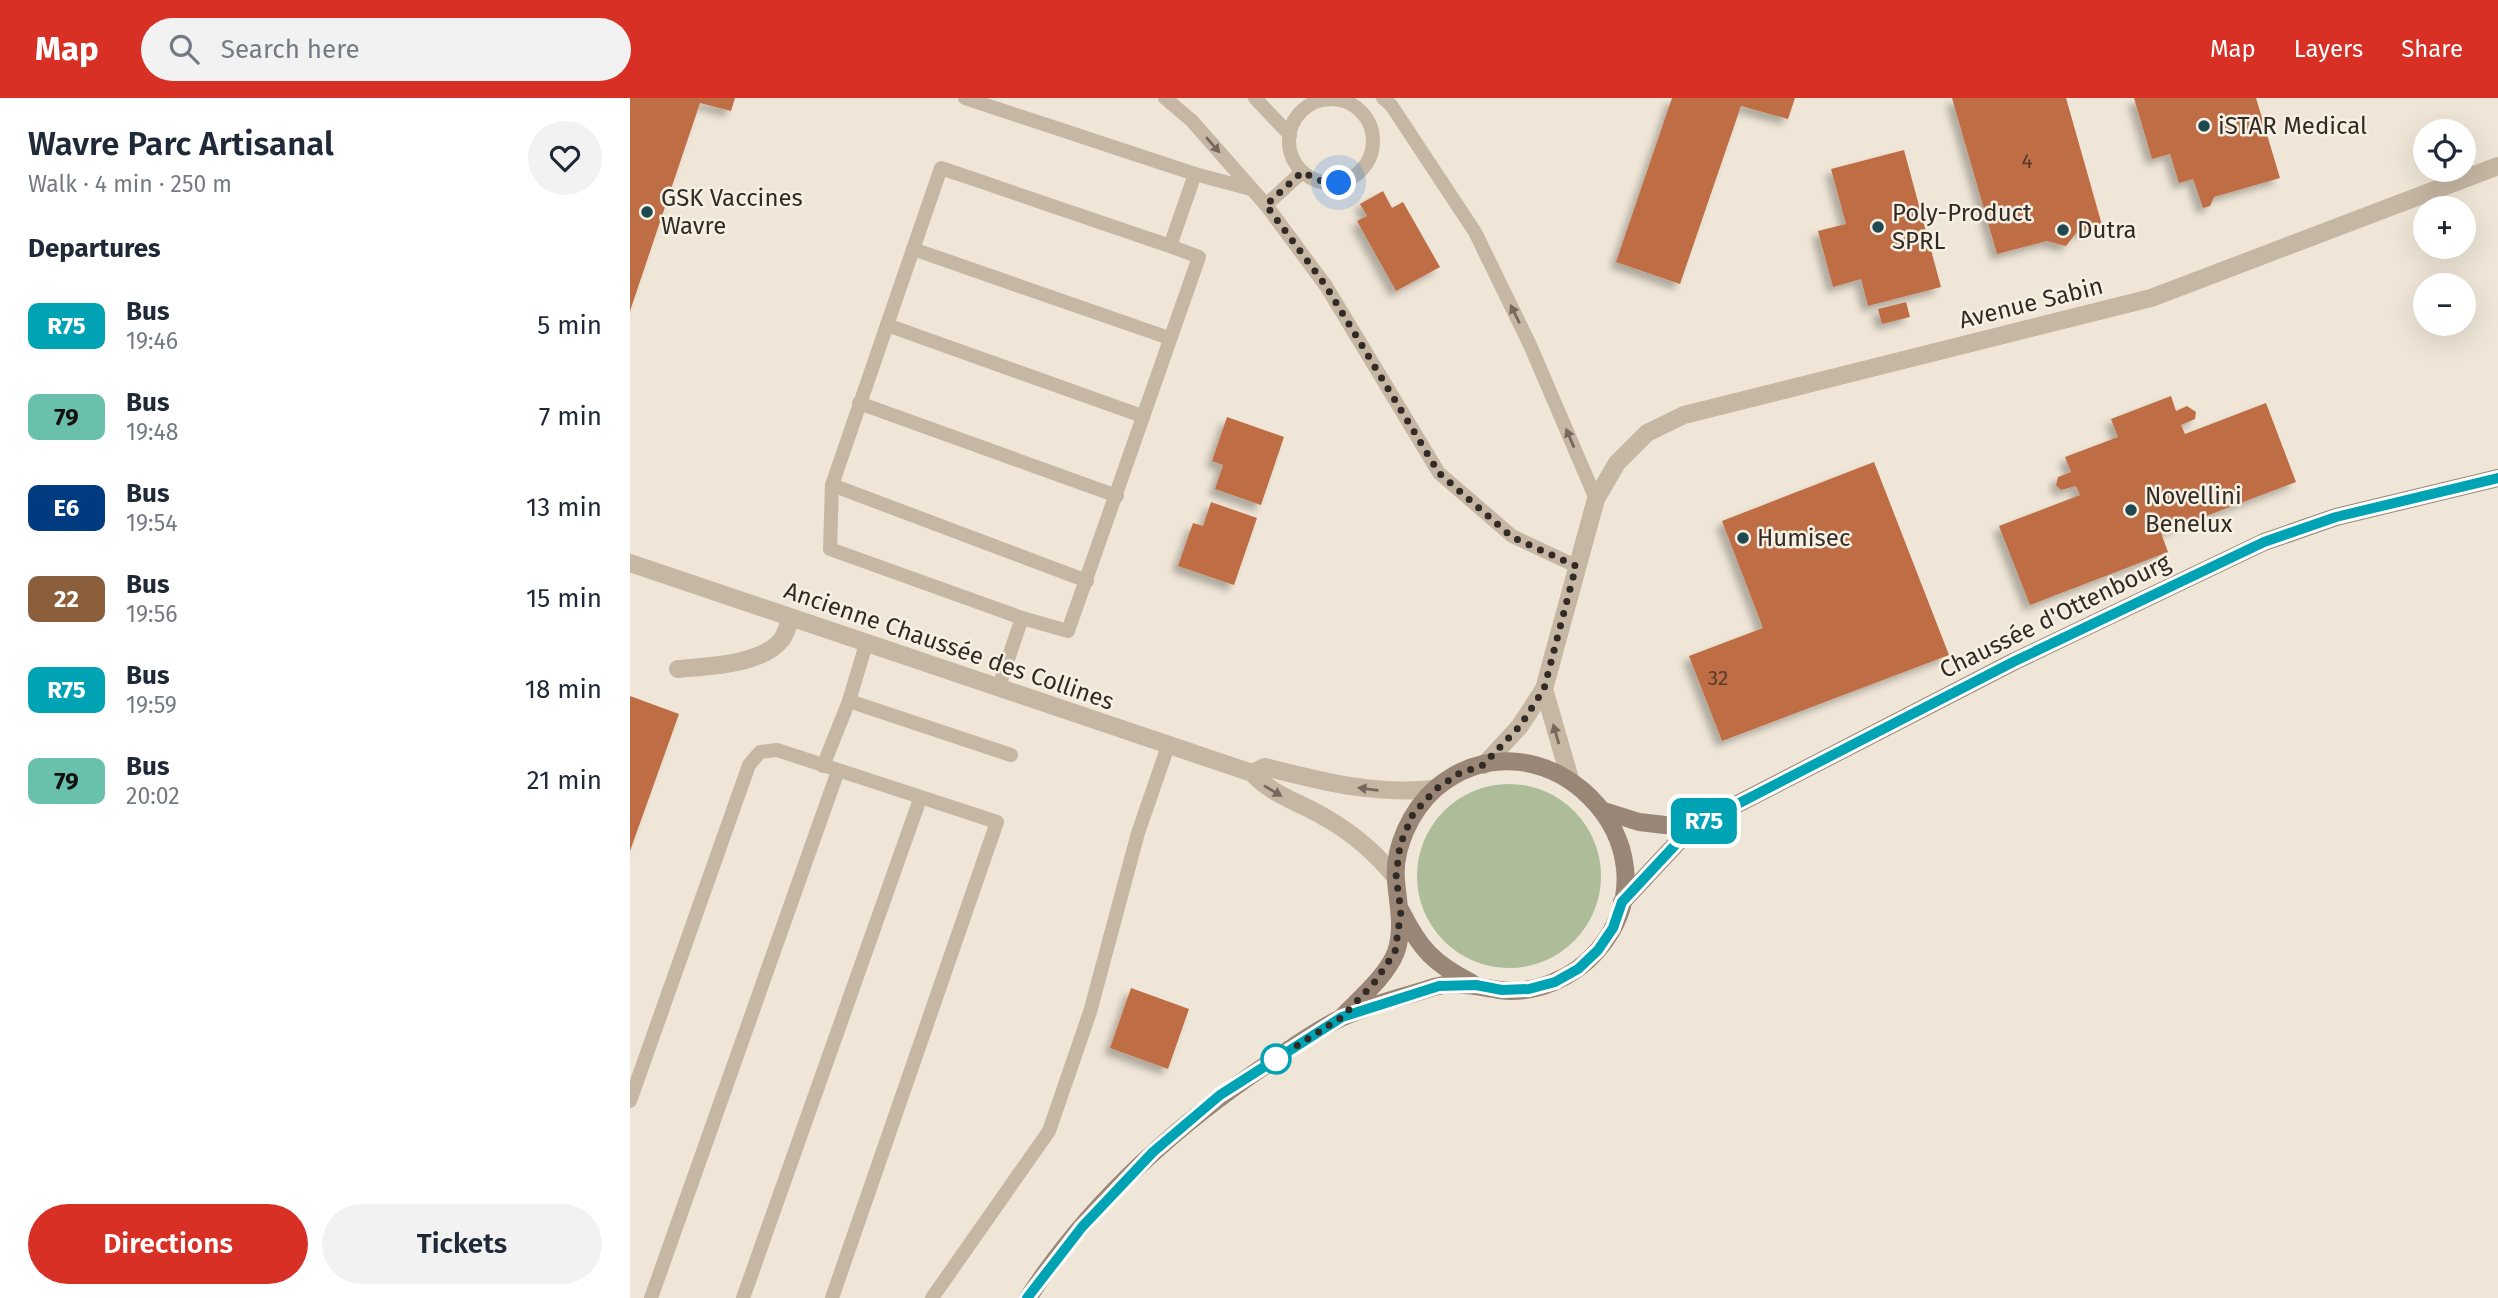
<!DOCTYPE html>
<html lang="en">
<head>
<meta charset="utf-8">
<style>
  body { margin:0; font-family:"Fira Sans",sans-serif; background:#f2f2f3; color:#1f2937; height:100vh; display:flex; flex-direction:column; font-size:26px; white-space:nowrap }
  * { box-sizing:border-box; margin:0 }
  p { font-size:23px; color:#747a83 }
  .icon { flex:none; width:38px; height:38px; fill:none; stroke:currentColor; stroke-width:2; stroke-linecap:round; stroke-linejoin:round }
  .map { position:relative; flex:1; overflow:hidden }
  .drawer { display:flex; flex-direction:column; background:#fff; width:630px }
  .drawer>* { flex:none }
  .badge { padding:0 14px; border-radius:10px; font-size:24px; line-height:46px }
  .buttons { position:absolute; left:1783px; top:21px; display:grid; gap:14px }
  .buttons a { display:grid; place-items:center; width:63px; height:63px; border-radius:50%; background:#fff; box-shadow:0 7px 28px #0002; font-size:35px }
  .you { position:absolute; width:35px; height:35px; margin:-18px; border:5px solid #fff; border-radius:50%; background:#1a73e8; box-shadow:0 0 0 10px #1a73e833 }
  .map>.badge { position:absolute; translate:-50% -50%; box-shadow:0 0 0 4px #fff }
  h2 { padding:0 28px; font-size:26px; line-height:63px }
  .round { display:grid; place-items:center; flex:none; width:74px; height:74px; border-radius:37px; background:#f2f2f3 }
  .head { display:flex; align-items:center; justify-content:space-between; height:119px; padding:0 28px }
  h1 { font-size:33px; font-weight:600; line-height:52px }
  .cta { display:flex; gap:14px; margin-top:auto; padding:14px 28px }
  .cta a { flex:1; height:80px; border-radius:42px; background:#d93025; color:#fff; font-size:28px; font-weight:600; line-height:80px; text-align:center }
  .cta a+a { background:#f2f2f3; color:#1f2937 }
  ul { padding:0; list-style:none }
  li { display:flex; align-items:center; gap:21px; height:91px; padding:0 28px }
  li div { flex:1 }
  li b { display:block; font-size:26px }
  li em { font-style:normal }
  li .badge { min-width:77px; font-weight:700; text-align:center }
  header { display:flex; align-items:center; gap:42px; box-sizing:border-box; height:98px; padding:0 35px; background:#d93025; color:#fff }
  header strong { font-size:33px }
  nav { display:flex; gap:38px; margin-inline-start:auto; font-size:24px }
  .search { width:490px; height:63px; background:#f2f2f3; display:flex; align-items:center; gap:18px; box-sizing:border-box; padding:0 24px; border-radius:38px; color:#747a83; font-size:26px }
  main { display:flex; flex:1; min-height:0 }
  .map>svg:first-child { display:block }
  .green { fill:#aebd99 }
  .building { fill:#bf6d45; filter:url(#shadow) }
  .lines { fill:none; stroke-linecap:round; stroke-linejoin:round }
  .lane { stroke:#c6b7a4; stroke-width:14 }
  .street { stroke:#c6b7a4; stroke-width:18 }
  .secondary { stroke:#998676; stroke-width:18 }
  .oneway { fill:#75695e }
  .line-casing { stroke:#fff; stroke-width:16 }
  .line { stroke:#00a3b4; stroke-width:10 }
  .walk { stroke:#322a25; stroke-width:7; stroke-dasharray:0 12.6 }
  .poi-dot { fill:#1e4951; stroke:#f7f0e3; stroke-width:2.5 }
  .stop-dot { fill:#fff; stroke:#00a3b4; stroke-width:3.5 }
  .labels { text-anchor:middle; dominant-baseline:central; stroke-width:5; stroke-linejoin:round; paint-order:stroke }
  .number-label { font-size:21px; fill:#553b2d }
  .poi-label { font-size:24px; fill:#322a25; stroke:#f7f0e3; text-anchor:start }
  .street-label { font-size:24px; fill:#322a25; stroke:#f7f0e3 }
</style>
</head>
<body>
<header>
<strong>Map</strong>
<div class="search"><svg class="icon" aria-label="search" viewBox="0 0 24 24"><circle cx="10" cy="10" r="6"/><path d="M15 15l6 6"/></svg>Search here</div>
<nav><a>Map</a><a>Layers</a><a>Share</a></nav>
</header>
<main>
<section class="drawer">
<div class="head"><div><h1>Wavre Parc Artisanal</h1><p>Walk · 4 min · 250 m</p></div><a class="round"><svg class="icon" aria-label="heart" viewBox="0 0 24 24"><path d="M12 20l-8-8c-3-5 5-10 8-4 3-6 11-1 8 4z"/></svg></a></div>
<h2>Departures</h2>
<ul>
<li><span class="badge" style="background:#00a3b4;color:#fff">R75</span><div><b>Bus</b><p>19:46</p></div><em>5 min</em></li>
<li><span class="badge" style="background:#69c0ac;color:#111">79</span><div><b>Bus</b><p>19:48</p></div><em>7 min</em></li>
<li><span class="badge" style="background:#003b80;color:#fff">E6</span><div><b>Bus</b><p>19:54</p></div><em>13 min</em></li>
<li><span class="badge" style="background:#8b5e3c;color:#fff">22</span><div><b>Bus</b><p>19:56</p></div><em>15 min</em></li>
<li><span class="badge" style="background:#00a3b4;color:#fff">R75</span><div><b>Bus</b><p>19:59</p></div><em>18 min</em></li>
<li><span class="badge" style="background:#69c0ac;color:#111">79</span><div><b>Bus</b><p>20:02</p></div><em>21 min</em></li>
</ul>
<div class="cta"><a>Directions</a><a>Tickets</a></div>
</section>
<div class="map">
<svg width="1868" height="1200" viewBox="0 0 1868 1200">
  <defs>
    <filter id="shadow"><feDropShadow dx="-6" dy="6" stdDeviation="3.5" flood-color="#0004"/></filter>
  </defs>
  <rect width="100%" height="100%" fill="#efe6d7"/>
  <circle class="green" cx="879" cy="778" r="92"/>
  <g class="building">
    <polygon points="0,0 105,0 101,13 70,5 0,213"/>
    <polygon points="1042,0 1165,0 1158,21 1111,8 1050,186 986,164"/>
    <polygon points="1322,0 1436,0 1472,127 1446,135 1436,148 1417,143 1367,156"/>
    <polygon points="1504,0 1626,0 1650,80 1584,99 1580,108 1573,110 1563,81 1549,85 1540,56 1522,61"/>
    <polygon points="1274,52 1311,189 1238,208 1231,181 1203,189 1188,133 1216,126 1201,71"/>
    <polygon points="753,93 762,110 773,104 810,169 766,193 727,123 737,118 730,106"/>
    <polygon points="1276,204 1280,219 1252,226 1248,211"/>
    <polygon points="1541,298 1546,313 1557,308 1566,314 1565,321 1551,327 1555,336 1636,305 1666,384 1531,435 1538,454 1400,507 1369,428 1450,397 1446,388 1431,392 1426,387 1428,379 1441,374 1435,359 1488,339 1481,321"/>
    <polygon points="597,319 654,339 631,407 585,391 593,367 582,363"/>
    <polygon points="1244,364 1319,557 1092,643 1059,558 1133,530 1092,423"/>
    <polygon points="581,404 627,420 604,487 548,468 563,425 573,428"/>
    <polygon points="0,598 49,616 0,753"/>
    <polygon points="501,890 559,911 538,971 480,950"/>
  </g>
  <g class="lines">
    <g class="lane">
      <polyline points="335,0 565,76 621,91"/>
      <polyline points="535,0 562,23 636,107 696,188 809,375 882,438 946,468"/>
      <polyline points="625,0 660,37"/>
      <polyline points="753,0 761,7 845,134 900,247 966,401"/>
      <circle cx="701" cy="43" r="42"/>
      <polyline points="636,107 672,74"/>
      <polyline points="283,151 539,240"/>
      <polyline points="257,227 512,318"/>
      <polyline points="229,305 487,398"/>
      <polyline points="202,387 457,483"/>
      <polyline points="392,520 438,533 569,159 540,148"/>
      <polyline points="368,591 392,520 200,451 202,387 311,70 540,148 565,76"/>
      <polyline points="219,603 381,657"/>
      <polyline points="193,668 219,603 236,546"/>
      <polyline points="0,1003 119,667 130,654 147,652 367,724 202,1200"/>
      <polyline points="21,1200 208,673"/>
      <polyline points="113,1200 290,701"/>
      <polyline points="302,1200 419,1033 460,914 508,735 538,648"/>
    </g>
    <g class="street">
      <path d="M0 465 622 675C643 698 670 704 696 720 724 736 746 755 766 780"/>
      <path d="M48 571C77 568 133 567 152 541 156 535 158 527 161 520"/>
      <polyline points="914,591 940,681"/>
      <polyline points="854,667 890,628 914,591 966,401 987,365 1017,335 1054,317 1521,200 1868,68"/>
      <path d="M622 675 635 669C695 684 743 697 805 691"/>
    </g>
    <g class="secondary">
      <polyline points="974,713 1009,724 1061,730"/>
      <polyline points="992,804 1061,730 1385,563 1634,444 1706,419 1868,380"/>
      <path d="M771 813C790 851 804 866 842 885"/>
      <path d="M398 1200C460 1104 550 1024 645 961 666 947 688 931 711 920 739 907 774 899 804 889 824 883 848 889 869 892 905 897 944 880 968 852 1057 747 911 603 806 690 781 712 763 750 766 783 768 806 774 831 766 854 756 879 729 901 712 919"/>
    </g>
  </g>
  <defs><path id="oneway-solid" d="M-6-.8H1V-3.2L6.5 0L1 3.2V.8H-6Z" transform="scale(1.75)"/></defs>
  <g class="oneway">
    <use href="#oneway-solid" transform="translate(583 47) rotate(49)"/>
    <use href="#oneway-solid" transform="translate(885 216) rotate(-116)"/>
    <use href="#oneway-solid" transform="translate(940 340) rotate(-113)"/>
    <use href="#oneway-solid" transform="translate(926 636) rotate(-106)"/>
    <use href="#oneway-solid" transform="translate(738 691) rotate(-173)"/>
    <use href="#oneway-solid" transform="translate(643 693) rotate(31)"/>
  </g>
  <g class="lines">
    <defs>
      <polyline id="line" points="397,1200 452,1129 523,1054 590,997 712,919 809,888 846,887 872,892 899,891 925,884 948,871 968,852 983,830 992,804 1061,730 1385,563 1634,444 1706,419 1868,380"/>
    </defs>
    <use href="#line" class="line-casing"/>
    <use href="#line" class="line"/>
    <polyline class="walk" points="646,961 712,919 744,885 765,854 771,813 766,779 770,747 783,716 806,691 828,676 853,667 890,628 914,591 946,468 882,439 809,375 696,188 636,107 672,74 696,85 709,85"/>
  </g>
  <g class="poi-dot">
    <circle cx="1574" cy="28" r="7"/>
    <circle cx="17" cy="114" r="7"/>
    <circle cx="1248" cy="129" r="7"/>
    <circle cx="1433" cy="132" r="7"/>
    <circle cx="1501" cy="412" r="7"/>
    <circle cx="1113" cy="440" r="7"/>
  </g>
  <circle class="stop-dot" cx="646" cy="961" r="14"/>
  <g class="labels">
    <g class="number-label">
      <text x="1397" y="63">4</text>
      <text x="1088" y="580">32</text>
    </g>
    <g class="poi-label">
      <text x="1588" y="28">iSTAR Medical</text>
      <text x="31" y="100">GSK Vaccines<tspan x="31" dy="28">Wavre</tspan></text>
      <text x="1262" y="115">Poly-Product<tspan x="1262" dy="28">SPRL</tspan></text>
      <text x="1447" y="132">Dutra</text>
      <text x="1515" y="398">Novellini<tspan x="1515" dy="28">Benelux</tspan></text>
      <text x="1127" y="440">Humisec</text>
    </g>
    <g class="street-label">
      <text transform="translate(1401 205) rotate(-14)">Avenue Sabin</text>
      <text transform="translate(1425 518) rotate(-26)">Chaussée d'Ottenbourg</text>
      <text transform="translate(319 548) rotate(19)">Ancienne Chaussée des Collines</text>
    </g>
  </g>
</svg>
<div class="buttons">
<a><svg class="icon" aria-label="locate" viewBox="0 0 24 24"><circle cx="12" cy="12" r="6"/><path d="M12 2v4M12 18v4M2 12h4M18 12h4"/></svg></a>
<a>+</a>
<a>−</a>
</div>
<div class="you" style="left:709px;top:85px"></div>
<b class="badge" style="left:1074px;top:723px;background:#00a3b4;color:#fff">R75</b>
</div>
</main>
</body>
</html>
